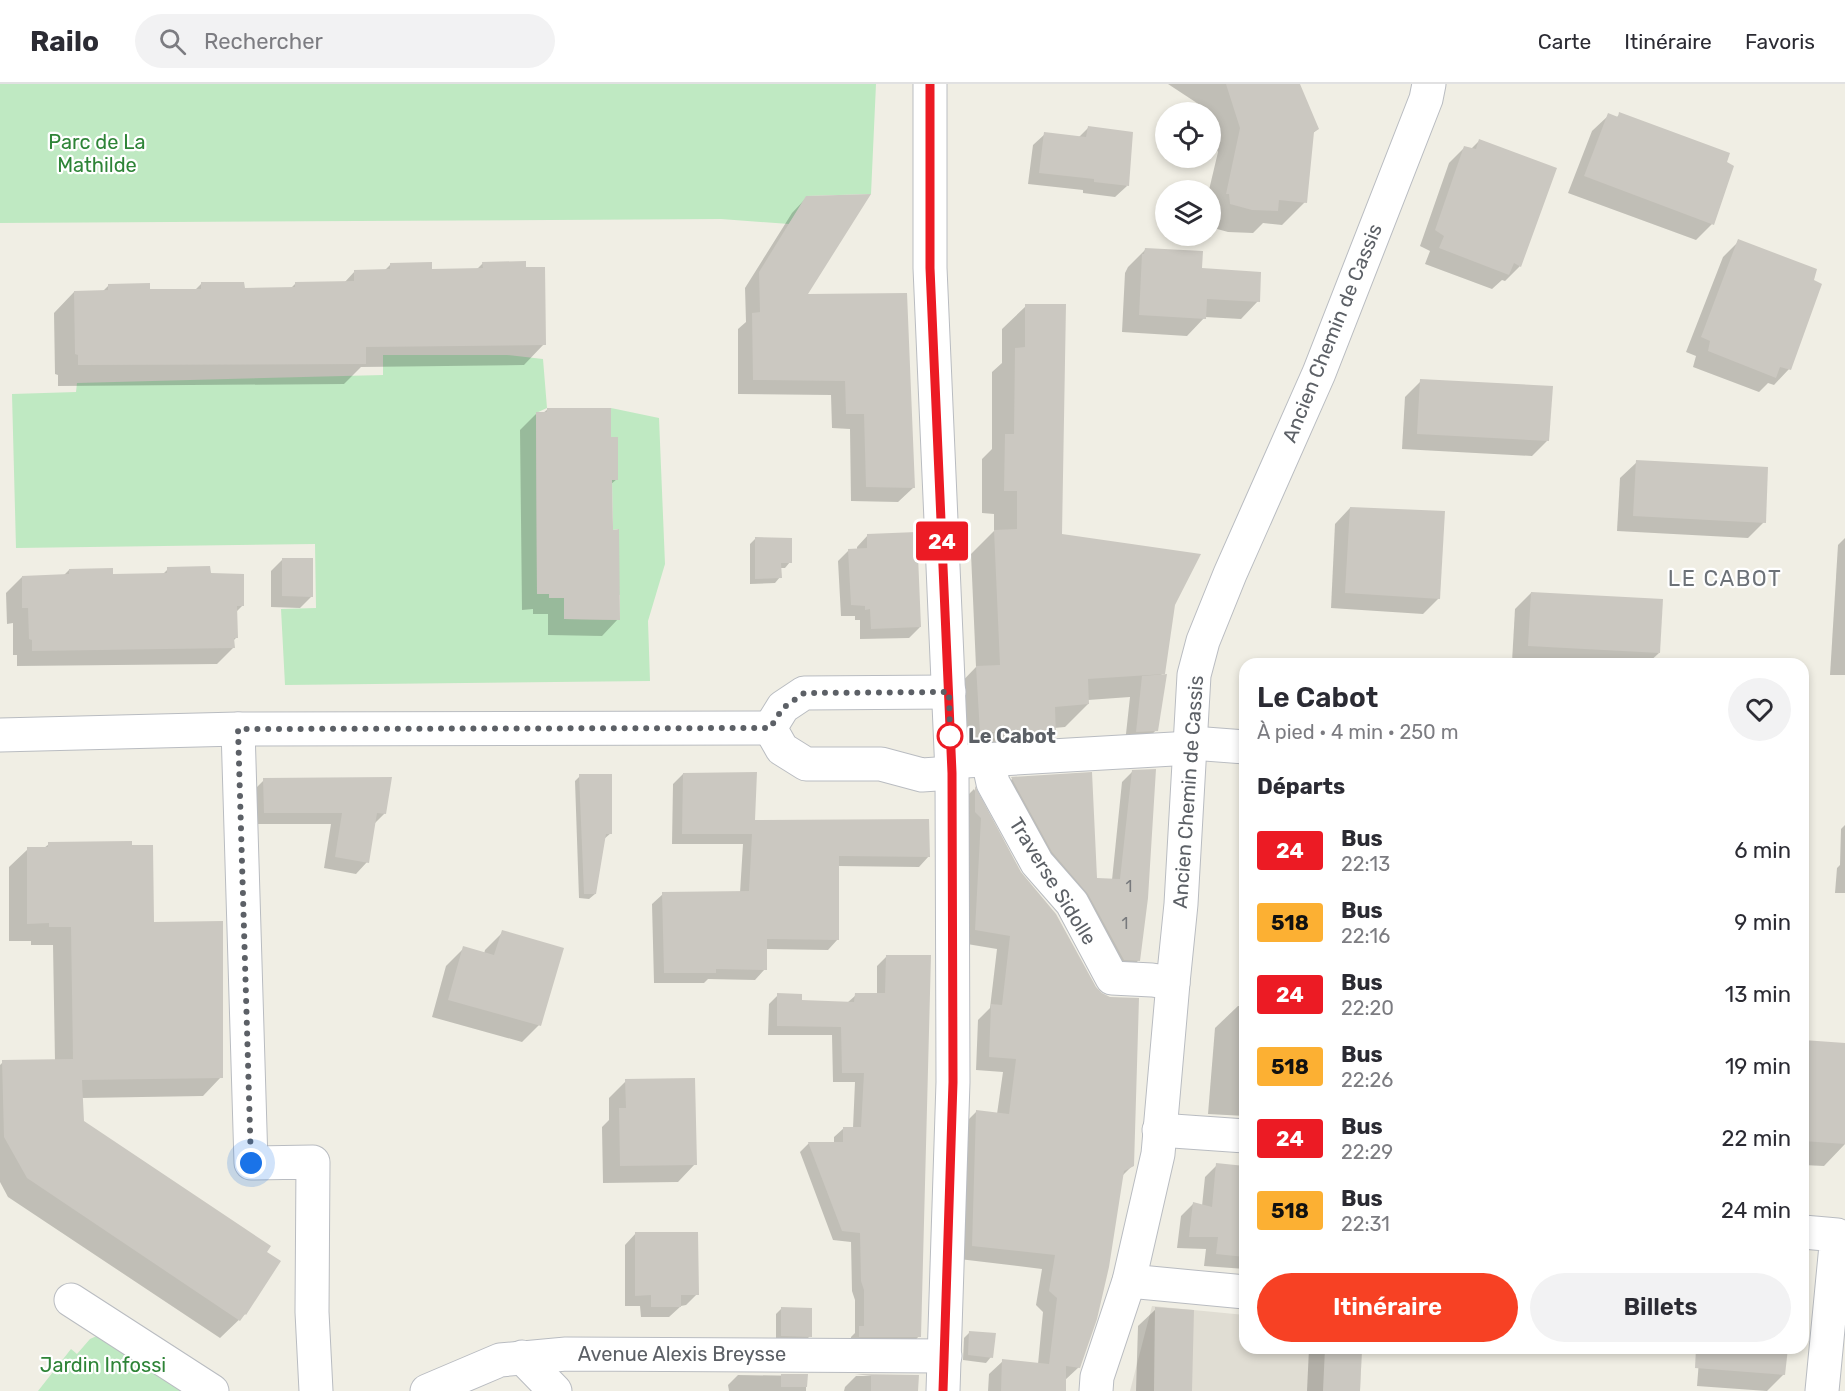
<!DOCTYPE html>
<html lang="fr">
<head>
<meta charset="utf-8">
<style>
  body { margin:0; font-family:Rubik,sans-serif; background:#f2f2f3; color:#2b2b33; height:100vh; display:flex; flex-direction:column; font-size:22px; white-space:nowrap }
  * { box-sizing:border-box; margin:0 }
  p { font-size:20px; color:#7c7c81 }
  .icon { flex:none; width:33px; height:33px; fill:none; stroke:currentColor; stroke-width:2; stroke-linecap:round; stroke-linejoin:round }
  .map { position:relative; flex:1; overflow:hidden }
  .sheet { position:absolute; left:1239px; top:574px; width:570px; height:696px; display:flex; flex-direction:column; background:#fff; border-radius:18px; box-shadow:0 3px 9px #0003 }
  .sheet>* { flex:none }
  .badge { padding:0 12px; border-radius:4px; font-size:21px; line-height:39px }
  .buttons { position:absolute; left:1155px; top:18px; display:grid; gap:12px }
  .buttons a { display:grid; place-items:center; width:66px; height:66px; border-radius:50%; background:#fff; box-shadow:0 3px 9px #0003; font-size:30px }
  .you { position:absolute; width:30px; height:30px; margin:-15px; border:4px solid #fff; border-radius:50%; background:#1a73e8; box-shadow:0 0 0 9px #1a73e833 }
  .map>.badge { position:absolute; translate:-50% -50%; box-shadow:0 0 0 3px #fff }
  h2 { padding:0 18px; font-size:22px; line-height:54px }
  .round { display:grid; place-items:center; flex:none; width:63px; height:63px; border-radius:32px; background:#f2f2f3 }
  .head { display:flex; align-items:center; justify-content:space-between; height:102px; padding:0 18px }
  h1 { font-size:28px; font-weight:600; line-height:45px }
  .primary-button { display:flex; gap:12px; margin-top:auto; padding:12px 18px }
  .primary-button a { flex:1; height:69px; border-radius:36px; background:#f74124; color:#fff; font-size:24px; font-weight:600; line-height:69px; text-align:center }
  .primary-button a+a { background:#f2f2f3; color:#2b2b33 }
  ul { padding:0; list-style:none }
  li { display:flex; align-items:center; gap:18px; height:72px; padding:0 18px }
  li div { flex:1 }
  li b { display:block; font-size:22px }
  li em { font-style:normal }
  li .badge { min-width:66px; font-weight:700; text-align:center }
  header { display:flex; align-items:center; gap:36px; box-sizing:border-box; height:84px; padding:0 30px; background:#fff; border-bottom:2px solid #e1e1e2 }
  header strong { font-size:28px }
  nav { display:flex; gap:33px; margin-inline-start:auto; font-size:21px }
  .search { width:420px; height:54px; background:#f2f2f3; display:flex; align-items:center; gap:15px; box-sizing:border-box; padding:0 21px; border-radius:33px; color:#7c7c81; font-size:22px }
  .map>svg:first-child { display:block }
  .education { fill:#e0ddd3 }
  .green { fill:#bfe9c2 }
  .shadow { fill:#0003 }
  .building { fill:#cbc8c1 }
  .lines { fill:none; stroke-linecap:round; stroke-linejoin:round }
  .minor-casing { stroke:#b9bcc1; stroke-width:35 }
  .minor { stroke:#fff; stroke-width:33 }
  .line-casing { stroke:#fff; stroke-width:14 }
  .line { stroke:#ec1b24; stroke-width:9 }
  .walk { stroke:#5c6066; stroke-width:6; stroke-dasharray:0 10.8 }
  .stop-dot { fill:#fff; stroke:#ec1b24; stroke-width:3 }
  .labels { text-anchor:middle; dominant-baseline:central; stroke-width:4.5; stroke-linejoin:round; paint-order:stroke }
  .number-label { font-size:16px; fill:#787a7d }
  .park-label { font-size:20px; fill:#2e8437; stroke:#fff }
  .street-label { font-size:20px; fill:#5c6066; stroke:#fff }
  .stop-label { font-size:20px; font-weight:bold; fill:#5c6066; stroke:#fff; text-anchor:start }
  .quarter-label { font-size:22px; letter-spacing:1.5px; fill:#6d7278; stroke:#fff }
</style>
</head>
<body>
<header>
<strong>Railo</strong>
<div class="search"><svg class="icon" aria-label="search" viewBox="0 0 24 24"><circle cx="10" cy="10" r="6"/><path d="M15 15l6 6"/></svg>Rechercher</div>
<nav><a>Carte</a><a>Itinéraire</a><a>Favoris</a></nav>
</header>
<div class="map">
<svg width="1845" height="1307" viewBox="0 0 1845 1307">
  <rect width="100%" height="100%" fill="#f0eee4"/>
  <polygon class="education" points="1152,1222 1245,1231 1245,1264 1362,1265 1360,1307 1130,1307"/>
  <g class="green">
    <polygon points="0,0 876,0 871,110 807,112 789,140 721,135 0,139"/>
    <polygon points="383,271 507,271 543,275 547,324 536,329 537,510 549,510 549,514 564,514 564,535 620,536 620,511 613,510 618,445 613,446 612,396 618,395 618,353 611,353 611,324 659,334 665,480 648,537 650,597 285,601 281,525 316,524 315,460 16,464 12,310 76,308 77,299 383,291"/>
    <polygon points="99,1251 193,1307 38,1307 71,1265 77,1270 90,1255"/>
  </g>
  <g class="shadow">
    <polygon points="1168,0 1298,0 1318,45 1312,50 1305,118 1282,141 1263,139 1253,149 1228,148 1210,143 1209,106 1218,68 1210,46 1210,28 1205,28 1203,23"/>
    <polygon points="1620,30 1712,140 1696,156 1568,109 1592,47 1609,31 1616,34"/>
    <polygon points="1088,44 1127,102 1115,113 1083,109 1083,106 1028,100 1033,61 1045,50 1078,54"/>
    <polygon points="1479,57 1520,182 1505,197 1502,196 1492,205 1425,180 1430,167 1420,162 1449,79 1465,63 1471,65"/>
    <polygon points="807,113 806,211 913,404 898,418 851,417 850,345 832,344 831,311 738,310 738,245 746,238 745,204 792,129"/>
    <polygon points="1739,157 1789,285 1774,301 1768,299 1759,308 1693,283 1696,272 1686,268 1723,173"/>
    <polygon points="1145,166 1200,186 1258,217 1241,235 1205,233 1187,252 1122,248 1125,189 1128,183"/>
    <polygon points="483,179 544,260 524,281 361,283 344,300 58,302 58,291 55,290 54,229 74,208 103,207 109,201 149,207 195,206 201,200 243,205 290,205 296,199 344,199 355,187 385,186 390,181 430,186 477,185"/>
    <polygon points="1026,222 1061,451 1174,521 1163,589 1160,592 1156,646 1145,658 1125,659 1130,613 1088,616 1088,620 1065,643 1054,644 1055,652 1031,676 957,672 953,607 976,583 971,470 994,447 994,430 982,429 982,375 992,365 992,288 1002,279 1002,245"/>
    <polygon points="1421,297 1548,356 1532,372 1402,365 1405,313"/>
    <polygon points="548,325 617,395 610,401 618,535 602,552 548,551 548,530 533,530 533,525 522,526 520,346 536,330 543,329"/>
    <polygon points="1637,378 1764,438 1748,454 1617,447 1620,394"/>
    <polygon points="1350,424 1439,514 1423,530 1331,524 1335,440"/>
    <polygon points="868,451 920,543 909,554 860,555 860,536 855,536 855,532 841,532 838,477 849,466 857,466 857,463"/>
    <polygon points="1845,454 1845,591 1830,591 1838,461"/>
    <polygon points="755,455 790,478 785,484 780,484 780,493 775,499 750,500 750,460"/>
    <polygon points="283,475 312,512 300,524 271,523 271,487"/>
    <polygon points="168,485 209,491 243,521 236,528 237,553 233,557 233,564 217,580 17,582 17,571 13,571 13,539 7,540 6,509 22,493 63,492 69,486 111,491 162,491"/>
    <polygon points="1531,509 1659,569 1647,580 1559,580 1512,578 1515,525"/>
    <polygon points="1132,688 1139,876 1128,886 1113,886 1002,705 1012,695 1091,690 1096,796 1112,796 1122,698"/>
    <polygon points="683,690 754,737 929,772 919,783 837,782 838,855 828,866 766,865 765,885 755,896 708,895 704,899 654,899 652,820 663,810 740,809 743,760 672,760 673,700"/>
    <polygon points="580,692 611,749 604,755 595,810 589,815 579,814 575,697"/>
    <polygon points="264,696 385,729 373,741 367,778 356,790 324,784 331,740 253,740 252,708"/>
    <polygon points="974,705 1019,789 1132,1082 1122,1092 1079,1283 1064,1297 1064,1307 988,1307 989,1290 1003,1277 1038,1280 1043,1228 1036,1221 1042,1185 959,1175 963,1041 977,1027 997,1030 1003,988 976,986 978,936 990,924 997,865 961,859 961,718"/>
    <polygon points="1845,741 1845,809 1835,809 1837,784 1840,781 1841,745"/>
    <polygon points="49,760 152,839 221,993 203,1012 82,1014 83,1037 265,1169 245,1230 220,1254 8,1113 0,1098 0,981 3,978 55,977 53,861 31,861 31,857 9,857 9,783 28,765 44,764"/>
    <polygon points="503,848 539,941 522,958 432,933 446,882 464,864 484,870 485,866"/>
    <polygon points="886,873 919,1252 910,1262 850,1262 851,1253 855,1249 855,1216 852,1207 851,1158 833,1156 800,1068 809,1059 834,1060 834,1053 844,1044 853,1044 855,998 833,998 832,951 768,951 769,920 778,911 800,918 847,919 856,911 877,911 877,882"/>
    <polygon points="1803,916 1809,916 1805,958 1845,960 1845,1060 1824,1082 1803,1081"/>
    <polygon points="1238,922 1245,922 1245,1032 1208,1030 1215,944"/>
    <polygon points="626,997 695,1080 678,1098 603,1099 602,1043 609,1036 609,1014"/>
    <polygon points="1217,1081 1245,1084 1245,1185 1204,1182 1206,1165 1177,1164 1181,1132 1193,1120 1202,1122 1205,1093"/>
    <polygon points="636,1149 697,1210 686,1221 681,1222 669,1233 641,1233 640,1222 625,1222 625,1161"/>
    <polygon points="781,1225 810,1252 805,1257 776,1257 776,1230"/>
    <polygon points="1156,1225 1191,1307 1136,1307 1138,1242"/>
    <polygon points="970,1248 991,1273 986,1279 963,1276 964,1254"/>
    <polygon points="1309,1264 1361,1264 1359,1307 1307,1307"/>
    <polygon points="1700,1264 1784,1290 1767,1307 1697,1302"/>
    <polygon points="738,1291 806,1292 806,1307 729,1307 728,1301"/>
    <polygon points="856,1292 917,1292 917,1307 844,1307 845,1303"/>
  </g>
  <g class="building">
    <polygon points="1226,0 1300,0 1319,45 1314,48 1307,119 1279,116 1278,127 1252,126 1230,120 1229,110 1226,110 1240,44"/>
    <polygon points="1619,28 1730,69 1727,78 1734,82 1714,141 1584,92 1608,29 1618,33"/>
    <polygon points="1088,42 1133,48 1129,102 1094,98 1094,95 1039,89 1044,48 1086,53"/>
    <polygon points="1479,55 1557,84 1521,183 1514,179 1509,191 1439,164 1444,152 1435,146 1464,62 1476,65"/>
    <polygon points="871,110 808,210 907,209 915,404 866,403 864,330 846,330 845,297 753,296 752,229 760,228 759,188 806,112"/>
    <polygon points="1738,155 1817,185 1814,196 1822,200 1791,286 1780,283 1776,294 1708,267 1710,257 1701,253"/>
    <polygon points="1145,164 1203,167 1202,184 1261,188 1260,218 1207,215 1206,235 1139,231 1142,170 1144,170"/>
    <polygon points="526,177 526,183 545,183 546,261 366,263 366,280 78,281 78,271 75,270 74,207 108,206 108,200 150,199 150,205 201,205 201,198 244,198 245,204 295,203 295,198 354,197 354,186 390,185 390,179 432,178 432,185 483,184 482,178"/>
    <polygon points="1025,220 1066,220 1062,450 1201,470 1175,521 1165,590 1088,595 1089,620 1055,623 1056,653 1005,656 1005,647 980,649 976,582 1000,581 994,446 1017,445 1017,407 1004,407 1005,350 1014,350 1015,264 1025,263"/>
    <polygon points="1420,295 1553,302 1549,357 1417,350"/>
    <polygon points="547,324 611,324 611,353 618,353 618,396 612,396 613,446 619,445 620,536 564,535 564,514 549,514 549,510 537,510 536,328 547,328"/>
    <polygon points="1636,376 1768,383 1766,439 1633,432"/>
    <polygon points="1350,423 1445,427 1440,515 1345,509"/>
    <polygon points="917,448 921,543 871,545 870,525 865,526 865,522 851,521 848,465 867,464 867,450"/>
    <polygon points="755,453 792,454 792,479 781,479 782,494 755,495"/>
    <polygon points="282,474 313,474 313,513 282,512"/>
    <polygon points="210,482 211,489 244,490 244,522 237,522 238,554 234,554 235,564 32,567 32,556 29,555 28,524 22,524 22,492 69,490 69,485 113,484 113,490 167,489 167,483"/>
    <polygon points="1531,508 1663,515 1660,569 1528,562"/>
    <polygon points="1167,590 1158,647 1136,648 1142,592"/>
    <polygon points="1156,685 1148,814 1140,877 1124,876 1088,810 1052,768 1011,693 1092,688 1097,794 1120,795 1132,686"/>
    <polygon points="757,688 755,736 929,735 930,773 839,772 839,856 767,855 767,886 716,885 716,889 664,889 662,808 749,807 752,750 682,750 683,689"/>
    <polygon points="579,690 612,690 612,750 606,750 596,810 584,810"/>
    <polygon points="392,693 386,730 377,729 369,779 335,773 342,729 264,729 263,694"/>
    <polygon points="975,702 1021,788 1056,830 1096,903 1102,909 1110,913 1139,914 1134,1082 1124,1087 1109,1183 1097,1235 1080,1284 1066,1282 1066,1307 1001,1307 1002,1275 1049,1280 1057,1214 1049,1207 1055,1171 972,1162 976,1026 1009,1030 1016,975 989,973 991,920 1002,921 1010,852 975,846 981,734 975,728"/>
    <polygon points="132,757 132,761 153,761 154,838 223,837 223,994 82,996 84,1037 271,1162 267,1168 281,1177 246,1231 245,1230 240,1237 27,1094 4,1053 2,976 73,975 71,843 49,843 49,839 27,840 27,763 48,763 48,758"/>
    <polygon points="502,846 564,864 541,942 448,916 463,862 494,871"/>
    <polygon points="886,871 931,871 921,1253 859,1253 859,1242 864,1242 864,1206 861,1197 860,1149 842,1147 808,1058 843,1058 843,1043 861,1043 864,989 842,989 841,943 777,942 777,909 802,910 802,916 854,918 855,909 885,909"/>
    <polygon points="1803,956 1845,959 1845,1060 1803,1057"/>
    <polygon points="695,994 697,1081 620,1082 619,1024 626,1024 625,995"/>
    <polygon points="1216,1079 1245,1082 1245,1173 1216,1170 1218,1153 1189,1153 1193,1118 1212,1123"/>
    <polygon points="635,1148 698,1148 699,1211 681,1211 681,1223 651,1223 651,1211 635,1212"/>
    <polygon points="781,1223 812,1224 812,1253 781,1252"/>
    <polygon points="1155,1223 1194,1226 1192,1307 1154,1307"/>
    <polygon points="969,1247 996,1249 993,1274 968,1271"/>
    <polygon points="1325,1264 1362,1264 1360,1307 1323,1307"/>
    <polygon points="1696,1264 1788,1264 1785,1291 1695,1284"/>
    <polygon points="781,1290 808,1290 807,1303 781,1303"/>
    <polygon points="855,1290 919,1291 918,1307 871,1307 871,1292"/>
  </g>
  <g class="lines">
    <defs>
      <g id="minor">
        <polyline points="930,0 930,184 952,689 953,998 943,1307"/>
        <polyline points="949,608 804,609 783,623 770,644 782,665 806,680 881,680 922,691 952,689"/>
        <polyline points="238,645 251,1079 313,1078 312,1228 316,1307"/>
        <polyline points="0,651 238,645 770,644"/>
        <polyline points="1192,659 1245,663"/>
        <polyline points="988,676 993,699 1037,779 1072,819 1112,894 1152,896 1173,899"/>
        <polyline points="965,677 1191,664"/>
        <polyline points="1159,1046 1245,1052"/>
        <polyline points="1803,1148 1837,1151 1822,1307"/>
        <polyline points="1129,1197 1245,1208"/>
        <polyline points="71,1216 212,1307"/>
        <polyline points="522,1273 555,1307"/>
        <polyline points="427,1307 500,1276 566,1270 945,1272"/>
        <polyline points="1096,1307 1097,1293 1129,1197 1158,1070 1173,899 1181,820 1194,591 1203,557 1230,490 1319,289 1426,15 1429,0"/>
      </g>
    </defs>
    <use href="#minor" class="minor-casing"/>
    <use href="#minor" class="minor"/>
  </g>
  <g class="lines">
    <defs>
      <polyline id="line" points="930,0 930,184 952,689 953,998 943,1307"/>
    </defs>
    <use href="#line" class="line-casing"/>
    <use href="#line" class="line"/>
    <polyline class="walk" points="251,1079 238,645 770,644 783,624 804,609 949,608 950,652"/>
  </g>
  <circle class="stop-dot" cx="950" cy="652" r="12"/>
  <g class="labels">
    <g class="number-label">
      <text x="1129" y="802">1</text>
      <text x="1125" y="839">1</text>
    </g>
    <g class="park-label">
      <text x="97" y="58">Parc de La<tspan x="97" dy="23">Mathilde</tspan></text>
      <text x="103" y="1281">Jardin Infossi</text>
    </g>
    <g class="street-label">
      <text transform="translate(1332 249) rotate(-68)">Ancien Chemin de Cassis</text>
      <text transform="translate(1188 708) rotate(-86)">Ancien Chemin de Cassis</text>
      <text transform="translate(1053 797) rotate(58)">Traverse Sidolle</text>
      <text x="682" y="1270">Avenue Alexis Breysse</text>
    </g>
    <g class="stop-label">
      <text x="968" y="652">Le Cabot</text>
    </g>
    <g class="quarter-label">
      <text x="1725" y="494">LE CABOT</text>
    </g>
  </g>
</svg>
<div class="buttons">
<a><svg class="icon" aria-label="locate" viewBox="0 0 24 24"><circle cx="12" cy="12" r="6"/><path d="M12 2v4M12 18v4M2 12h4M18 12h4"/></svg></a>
<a><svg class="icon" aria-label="layers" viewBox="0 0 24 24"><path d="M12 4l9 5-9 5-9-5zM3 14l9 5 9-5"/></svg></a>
</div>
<div class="you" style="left:251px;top:1079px"></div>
<b class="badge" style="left:942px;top:457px;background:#ec1b24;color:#fff">24</b>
<section class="sheet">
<div class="head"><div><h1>Le Cabot</h1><p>À pied · 4 min · 250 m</p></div><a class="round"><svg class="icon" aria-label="heart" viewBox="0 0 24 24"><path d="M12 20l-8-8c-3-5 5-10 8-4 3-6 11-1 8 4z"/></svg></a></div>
<h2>Départs</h2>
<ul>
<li><span class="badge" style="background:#ec1b24;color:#fff">24</span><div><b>Bus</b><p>22:13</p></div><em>6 min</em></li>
<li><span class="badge" style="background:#fcb033;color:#111">518</span><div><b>Bus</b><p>22:16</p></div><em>9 min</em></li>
<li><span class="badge" style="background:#ec1b24;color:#fff">24</span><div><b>Bus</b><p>22:20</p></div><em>13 min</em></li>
<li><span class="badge" style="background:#fcb033;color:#111">518</span><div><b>Bus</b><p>22:26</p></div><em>19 min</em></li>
<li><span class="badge" style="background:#ec1b24;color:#fff">24</span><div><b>Bus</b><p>22:29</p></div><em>22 min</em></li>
<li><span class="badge" style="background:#fcb033;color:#111">518</span><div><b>Bus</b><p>22:31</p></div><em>24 min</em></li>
</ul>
<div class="primary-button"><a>Itinéraire</a><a>Billets</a></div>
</section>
</div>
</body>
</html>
